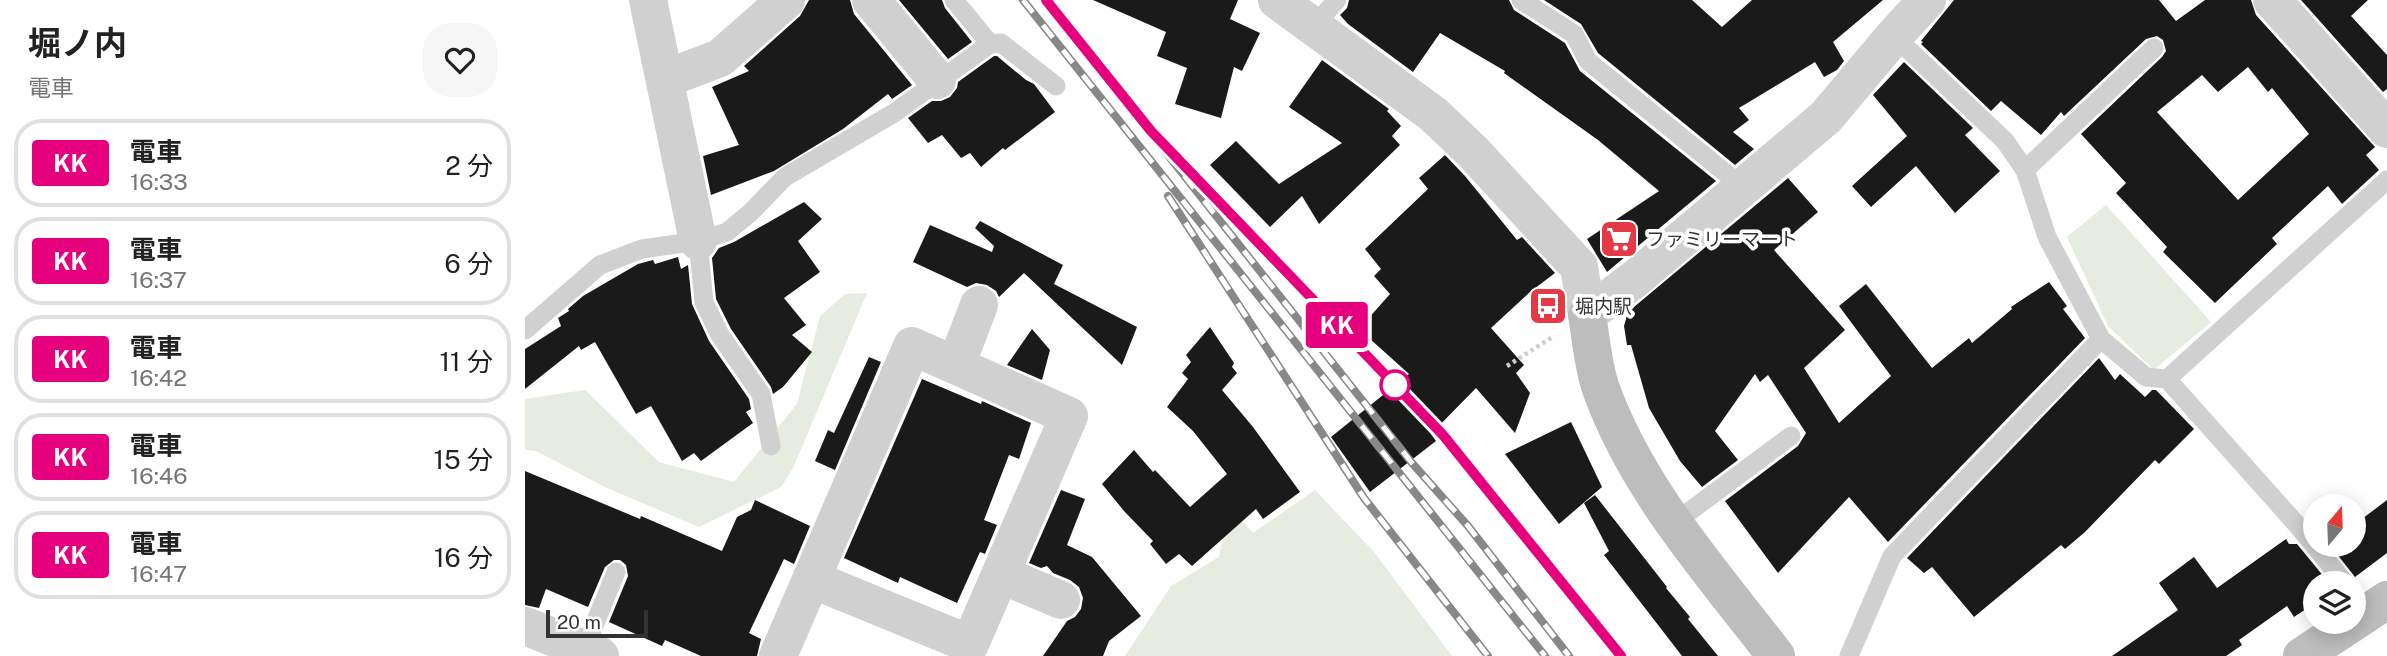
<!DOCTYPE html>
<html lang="ja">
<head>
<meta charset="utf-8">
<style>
  body { margin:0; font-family:"Public Sans","Noto Sans JP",sans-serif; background:#f6f6f6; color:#222; height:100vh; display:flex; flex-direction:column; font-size:26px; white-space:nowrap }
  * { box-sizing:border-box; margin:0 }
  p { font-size:23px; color:#767676 }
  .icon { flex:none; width:38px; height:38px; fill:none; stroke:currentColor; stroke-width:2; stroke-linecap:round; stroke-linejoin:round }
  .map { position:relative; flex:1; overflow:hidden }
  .side { display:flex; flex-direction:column; background:#fff; width:525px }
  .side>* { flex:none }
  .badge { padding:0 14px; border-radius:5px; font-size:24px; line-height:46px }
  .needle { width:46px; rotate:19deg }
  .fabs { position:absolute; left:1778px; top:494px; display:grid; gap:14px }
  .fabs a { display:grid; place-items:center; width:63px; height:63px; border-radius:50%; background:#fff; box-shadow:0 4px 18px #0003; font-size:35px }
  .scale { position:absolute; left:21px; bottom:18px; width:102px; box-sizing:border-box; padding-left:7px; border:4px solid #333; border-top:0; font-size:19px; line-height:24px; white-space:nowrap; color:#333; -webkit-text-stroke:5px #fff; paint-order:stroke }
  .map>.badge { position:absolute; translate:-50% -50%; box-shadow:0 0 0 4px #fff }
  .round { display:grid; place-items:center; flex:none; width:74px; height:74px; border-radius:28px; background:#f6f6f6 }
  .summary { display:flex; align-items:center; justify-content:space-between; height:119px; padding:0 28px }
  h1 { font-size:33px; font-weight:700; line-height:52px }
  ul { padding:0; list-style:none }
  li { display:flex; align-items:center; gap:21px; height:88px; margin:0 14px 10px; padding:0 14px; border:4px solid #e0e0e0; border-radius:28px }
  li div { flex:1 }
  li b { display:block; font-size:26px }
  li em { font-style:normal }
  li .badge { min-width:77px; font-weight:700; text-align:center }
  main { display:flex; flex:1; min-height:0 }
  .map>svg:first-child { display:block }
  .green { fill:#e6ecdf }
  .building { fill:#1a1a1a; fill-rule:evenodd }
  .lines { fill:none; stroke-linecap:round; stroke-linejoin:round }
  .path { stroke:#cdcdcd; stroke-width:4.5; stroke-dasharray:3.5 3.5; stroke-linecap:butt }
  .lane { stroke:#d0d0d0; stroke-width:19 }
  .street { stroke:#d0d0d0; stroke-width:38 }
  .secondary { stroke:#bdbdbd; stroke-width:38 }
  .rail-casing { stroke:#888; stroke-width:8 }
  .rail { stroke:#fff; stroke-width:5; stroke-dasharray:16; stroke-linecap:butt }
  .line-casing { stroke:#fff; stroke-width:16 }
  .line { stroke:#e6007e; stroke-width:10 }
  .stop-dot { fill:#fff; stroke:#e6007e; stroke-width:3.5 }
  .labels { text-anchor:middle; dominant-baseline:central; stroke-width:7; stroke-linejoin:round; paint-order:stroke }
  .poi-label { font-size:19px; fill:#333; stroke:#fff; text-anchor:start }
</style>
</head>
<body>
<main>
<section class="side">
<div class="summary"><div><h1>堀ノ内</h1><p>電車</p></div><a class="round"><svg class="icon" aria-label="heart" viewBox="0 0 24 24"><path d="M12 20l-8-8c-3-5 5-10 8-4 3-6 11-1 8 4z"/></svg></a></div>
<ul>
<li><span class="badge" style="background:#e6007e;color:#fff">KK</span><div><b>電車</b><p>16:33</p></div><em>2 分</em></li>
<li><span class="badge" style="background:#e6007e;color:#fff">KK</span><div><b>電車</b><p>16:37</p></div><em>6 分</em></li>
<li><span class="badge" style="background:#e6007e;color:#fff">KK</span><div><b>電車</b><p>16:42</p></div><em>11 分</em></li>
<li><span class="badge" style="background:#e6007e;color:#fff">KK</span><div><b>電車</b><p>16:46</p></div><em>15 分</em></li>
<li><span class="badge" style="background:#e6007e;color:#fff">KK</span><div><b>電車</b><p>16:47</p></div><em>16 分</em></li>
</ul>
</section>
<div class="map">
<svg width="1862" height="656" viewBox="0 0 1862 656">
  <rect width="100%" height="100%" fill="#fff"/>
  <g class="green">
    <polygon points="1581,205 1686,322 1629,370 1583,326 1542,237"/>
    <polygon points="342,293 268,468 256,487 174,527 82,488 11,451 0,450 0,399 60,390 134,462 209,482 272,404 295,316 320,294"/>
    <polygon points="790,490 849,552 927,656 600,656 646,586 694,557 700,524 714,517 728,533"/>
  </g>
  <g class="building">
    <polygon points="284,0 325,0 329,14 387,85 367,99 363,94 318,129 249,171 186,195 178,156 214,145 187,87 224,71 219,66 275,16"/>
    <polygon points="374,0 417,0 420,8 447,42 423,59"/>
    <polygon points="568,0 713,0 705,19 735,33 717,71 709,67 696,118 650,104 662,68 632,56 641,32"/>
    <polygon points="824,0 984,0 989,10 1040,43 1055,71 1191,181 1082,272 1062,239 1134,191 1073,140 979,73 980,71 915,33 888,72 823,24 815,15 822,8"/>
    <polygon points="1019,0 1167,0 1197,27 1227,0 1358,0 1308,42 1319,61 1312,70 1299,77 1290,62 1214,108 1224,120 1208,132 1229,149 1210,165 1073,53 1056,24"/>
    <path d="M1429 0H1634L1651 21 1680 0H1726L1731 15 1850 147 1841 155 1854 170 1817 204 1803 186 1747 238 1752 244 1690 303 1638 252 1642 247 1591 193 1601 183 1556 134 1637 57 1641 51 1638 40 1632 36 1621 39 1539 116 1536 112 1516 135 1476 101 1466 111 1396 44 1398 42 1396 41ZM1723 67 1743 92 1747 88 1784 134 1713 200 1632 112 1677 75 1693 92Z"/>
    <polygon points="1776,0 1843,0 1826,16 1862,55 1862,89 1858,92"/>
    <polygon points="469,56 472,56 501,80 509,84 530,112 480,150 478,148 456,167 445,153 436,158 417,135 403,143 383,118 407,101 416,101 425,97 432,88 433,82"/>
    <polygon points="797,60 864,109 862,111 876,126 867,136 875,145 794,224 777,196 745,227 685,165 711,141 754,184 817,143 764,107"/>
    <polygon points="1379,62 1448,128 1440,135 1475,171 1430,213 1391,166 1346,207 1327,186 1382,136 1348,95"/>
    <polygon points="920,155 940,176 992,240 997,237 1030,273 1005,292 966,328 999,365 991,373 1005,393 990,433 951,388 906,434 911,441 845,492 806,437 884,374 834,329 865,294 849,276 856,269 840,249 903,189 894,178"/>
    <polygon points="1263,178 1293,212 1249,250 1320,330 1279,368 1314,423 1366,376 1314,306 1341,284 1407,368 1444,338 1447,343 1487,309 1486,307 1524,282 1542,306 1538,309 1560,338 1363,542 1324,497 1253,573 1200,501 1273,446 1281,433 1243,375 1235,382 1230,374 1190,431 1213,460 1177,487 1155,461 1124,408 1106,345 1102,345 1099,326 1103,312"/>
    <polygon points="279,202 297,219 273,241 295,272 259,298 281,325 267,335 287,352 258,387 248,394 246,387 206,329 191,299 187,258 194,248 209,242"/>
    <polygon points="455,221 538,265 529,284 612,327 597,365 499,273 474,297 471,291 462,285 451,283 442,287 388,262 405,225 467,252 469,246 450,228"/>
    <polygon points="153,257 156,269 163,265 167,304 184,341 224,399 226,409 221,412 228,423 176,461 169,453 157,461 126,406 111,414 70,342 56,350 54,346 0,389 0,349 36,326 33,318 44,311 43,309 58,296 113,264 128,260 130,264"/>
    <polygon points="685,327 709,363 707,367 712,373 697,390 728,427 775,492 738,519 731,509 667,566 654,554 641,564 625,544 628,541 599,511 577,484 609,450 628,472 630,470 665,507 702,474 668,431 642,407 663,379 657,373 666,362 661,355"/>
    <polygon points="507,329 525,350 517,380 482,365"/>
    <polygon points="344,357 356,362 310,470 290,461 303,430 309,433"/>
    <polygon points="1574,358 1590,380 1595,374 1620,397 1627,390 1631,390 1669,429 1634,464 1630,460 1560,532 1540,549 1536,545 1449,617 1407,567 1399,573 1382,558"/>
    <polygon points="397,379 456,404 457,401 506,423 494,459 484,455 459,520 472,525 460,554 455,552 432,603 375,577 373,583 319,558"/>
    <polygon points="1046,422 1077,487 1034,524 980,454"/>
    <polygon points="0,471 115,519 116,516 197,551 212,517 226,510 230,500 285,526 269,564 259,559 224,633 236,639 232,656 176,656 140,640 137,646 84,622 103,576 101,565 95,560 89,560 80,567 63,607 21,589 14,608 0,605"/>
    <polygon points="536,490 560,499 542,545 567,557 616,616 584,641 578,656 518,656 542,621 550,617 556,609 558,598 554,587 545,580 528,573 522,566 516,568 504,563"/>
    <polygon points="1070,495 1142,587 1141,588 1165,617 1163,619 1193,656 1157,656 1079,555 1084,551 1059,503"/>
    <polygon points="1862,500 1862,553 1830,577 1804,544 1829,544 1829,525"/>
    <polygon points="1761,539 1764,544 1772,544 1804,583 1790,583 1790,603 1769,617 1762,606 1714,640 1717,645 1701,656 1587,656 1653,610 1634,583 1669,557 1692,588"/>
  </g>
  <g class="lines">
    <polyline class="path" points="982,366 1029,336"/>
    <g class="lane">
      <polyline points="429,0 465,44 476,43 531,86"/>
      <polyline points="996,0 1049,34 1063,61 1219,188"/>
      <polyline points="788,27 812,0"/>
      <polyline points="1369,36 1480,141 1500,170 1522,237 1576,339 1621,377 1642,379 1774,527 1820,583"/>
      <polyline points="1500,170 1629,48"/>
      <polyline points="173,241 179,302 195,335 236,394 246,446"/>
      <polyline points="0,330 75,265 117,249 173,241 202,232 225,213 260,177 369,113 465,44"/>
      <polyline points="1642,379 1862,180"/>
      <polyline points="1149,523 1266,436"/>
      <polyline points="59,650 91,572"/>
      <polyline points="1324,656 1367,556 1576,339"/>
    </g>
    <g class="street">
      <polyline points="123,0 173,241"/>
      <polyline points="346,0 412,80"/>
      <polyline points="752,0 908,114 948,152 1054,267 1062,315 1111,278 1301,117 1369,36 1402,0"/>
      <polyline points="1747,0 1862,129"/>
      <polyline points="140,79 195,58 261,0"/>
      <polyline points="431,365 454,305"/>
      <polyline points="477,575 536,600"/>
      <polyline points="0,626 75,656"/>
      <polyline points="253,656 387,346 544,416 445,644 286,579"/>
    </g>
    <g class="secondary">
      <path d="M1062 315C1066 339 1068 366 1076 389 1113 491 1186 571 1251 656"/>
      <polyline points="1777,656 1862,600"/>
    </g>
    <defs>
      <g id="rail">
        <polyline points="498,0 1020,656"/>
        <polyline points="520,0 887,463 943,526 1044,656"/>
        <polyline points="643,196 839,498 963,656"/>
        <polyline points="690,198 918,435 1096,656"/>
      </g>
    </defs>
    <use href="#rail" class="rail-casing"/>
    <use href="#rail" class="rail"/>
  </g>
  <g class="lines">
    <defs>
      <polyline id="line" points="521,0 626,131 918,435 1096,656"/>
    </defs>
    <use href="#line" class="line-casing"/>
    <use href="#line" class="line"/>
  </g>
  <defs>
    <symbol id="supermarket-square" viewBox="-11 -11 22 22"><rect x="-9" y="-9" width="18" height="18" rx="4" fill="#e63946" stroke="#fff"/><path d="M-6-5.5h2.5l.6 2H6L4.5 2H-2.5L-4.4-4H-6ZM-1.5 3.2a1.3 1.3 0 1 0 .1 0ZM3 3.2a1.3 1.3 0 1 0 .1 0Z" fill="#fff"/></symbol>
    <symbol id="bus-square" viewBox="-11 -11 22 22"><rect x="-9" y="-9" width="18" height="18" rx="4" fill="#e63946" stroke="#fff"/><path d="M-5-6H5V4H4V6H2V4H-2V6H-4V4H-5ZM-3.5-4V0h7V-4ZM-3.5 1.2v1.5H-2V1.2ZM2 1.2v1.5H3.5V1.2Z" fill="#fff"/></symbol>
  </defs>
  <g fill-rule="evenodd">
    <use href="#supermarket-square" x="1072" y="217" width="44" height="44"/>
    <use href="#bus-square" x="1001" y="284" width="44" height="44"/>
  </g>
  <circle class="stop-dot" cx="870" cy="385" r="14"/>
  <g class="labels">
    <g class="poi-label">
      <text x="1121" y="239">ファミリーマート</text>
      <text x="1050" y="306">堀内駅</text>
    </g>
  </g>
</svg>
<div class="fabs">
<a><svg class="needle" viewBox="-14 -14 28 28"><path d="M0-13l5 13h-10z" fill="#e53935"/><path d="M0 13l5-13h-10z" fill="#767676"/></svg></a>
<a><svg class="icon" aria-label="layers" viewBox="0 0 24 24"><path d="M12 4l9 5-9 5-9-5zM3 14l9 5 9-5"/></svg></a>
</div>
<div class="scale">20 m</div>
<b class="badge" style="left:812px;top:325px;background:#e6007e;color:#fff">KK</b>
</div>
</main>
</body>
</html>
